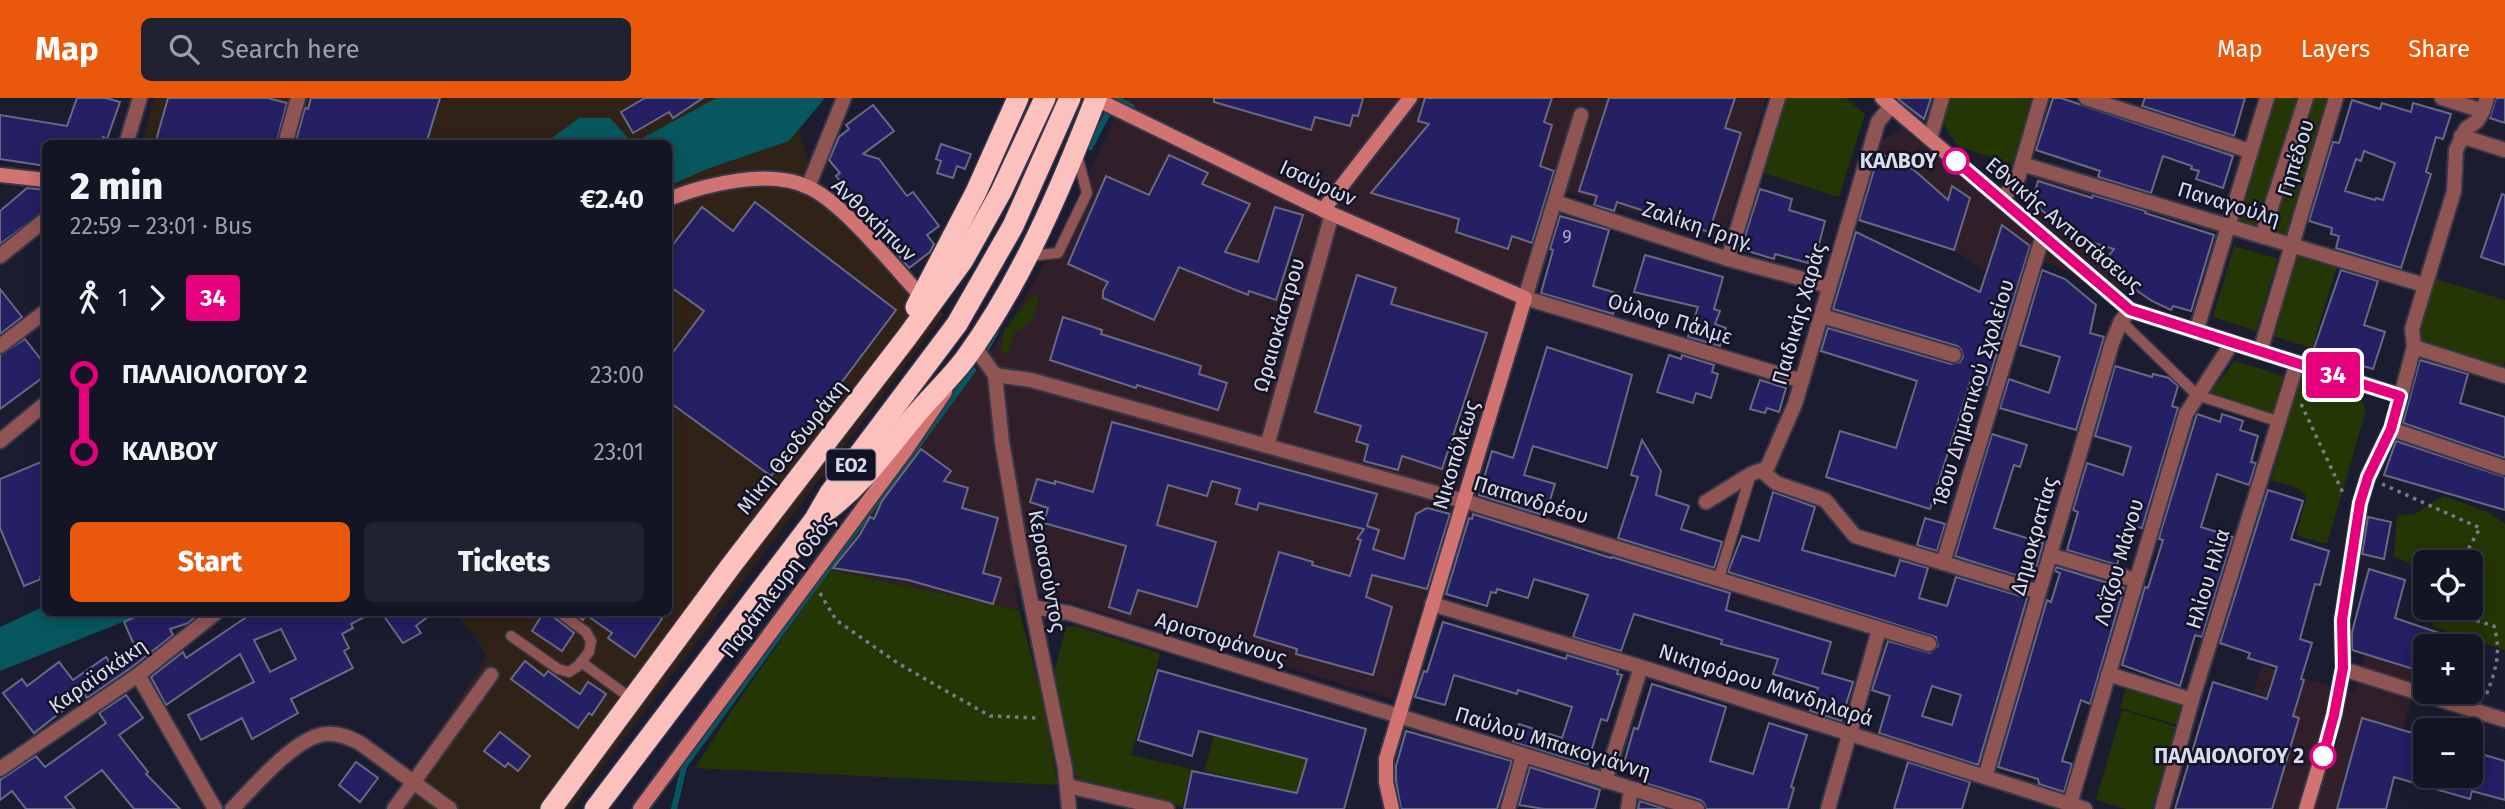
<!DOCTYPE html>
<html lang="en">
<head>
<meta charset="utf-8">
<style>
  body { margin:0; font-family:"Fira Sans",sans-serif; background:#212231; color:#f1f3f6; height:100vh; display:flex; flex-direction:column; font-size:26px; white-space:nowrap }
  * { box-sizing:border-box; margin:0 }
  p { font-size:23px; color:#9d9fa6 }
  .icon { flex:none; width:38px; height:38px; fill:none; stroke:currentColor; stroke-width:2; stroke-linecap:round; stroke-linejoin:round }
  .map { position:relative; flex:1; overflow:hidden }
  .details { position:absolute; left:42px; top:42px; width:630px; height:476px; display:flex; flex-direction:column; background:#141524; border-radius:10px; box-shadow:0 4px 18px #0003,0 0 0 2px #333441 }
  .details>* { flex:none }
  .badge { padding:0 14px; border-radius:5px; font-size:24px; line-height:46px }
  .controls { position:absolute; left:2413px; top:452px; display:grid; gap:14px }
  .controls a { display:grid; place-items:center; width:70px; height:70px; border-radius:10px; background:#141524; box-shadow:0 4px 18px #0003,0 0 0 2px #333441; font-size:35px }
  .map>.badge { position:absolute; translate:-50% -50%; box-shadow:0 0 0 4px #fff }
  .legs { display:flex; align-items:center; gap:10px; height:77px; padding:0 28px; font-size:23px }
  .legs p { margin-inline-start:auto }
  .overview { display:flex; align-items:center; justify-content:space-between; height:119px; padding:0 28px }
  h1 { font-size:38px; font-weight:800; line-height:52px }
  .button { display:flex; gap:14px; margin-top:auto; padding:14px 28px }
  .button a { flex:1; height:80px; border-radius:10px; background:#ea580c; color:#fff; font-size:28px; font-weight:800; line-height:80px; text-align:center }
  .button a+a { background:#212231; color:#f1f3f6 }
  ul { padding:0 28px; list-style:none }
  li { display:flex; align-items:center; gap:24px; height:77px; font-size:26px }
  li i { display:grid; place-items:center; width:10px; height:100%; margin:0 9px; background:currentColor }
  li i::after { content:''; width:18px; height:18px; margin:-9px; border:5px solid; border-radius:50%; background:#141524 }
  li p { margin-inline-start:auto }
  li:first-child i { background:linear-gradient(#0000 50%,currentColor 0) }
  li:last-child i { background:linear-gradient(currentColor 50%,#0000 0) }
  header { display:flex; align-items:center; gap:42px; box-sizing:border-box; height:98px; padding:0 35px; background:#ea580c; color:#fff }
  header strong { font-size:33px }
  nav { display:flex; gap:38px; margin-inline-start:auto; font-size:24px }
  .search { width:490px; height:63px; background:#212231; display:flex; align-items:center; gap:18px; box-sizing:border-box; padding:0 24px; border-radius:10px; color:#9d9fa6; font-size:26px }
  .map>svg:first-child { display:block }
  .commercial { fill:#301f29 }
  .industrial { fill:#302216 }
  .green { fill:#243603 }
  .water { fill:#07585e }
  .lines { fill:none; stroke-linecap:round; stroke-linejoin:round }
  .stream { stroke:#07585e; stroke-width:6 }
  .building { fill:#251f64; stroke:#686a83; stroke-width:2; fill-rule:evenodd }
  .lane-casing { stroke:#36374a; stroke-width:13 }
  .street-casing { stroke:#36374a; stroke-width:18 }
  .secondary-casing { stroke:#36374a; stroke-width:18 }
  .highway-casing { stroke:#36374a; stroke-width:24 }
  .path { stroke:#78798b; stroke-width:3.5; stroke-dasharray:3.5 5; stroke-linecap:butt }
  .lane { stroke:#905553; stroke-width:10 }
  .street { stroke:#905553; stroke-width:14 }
  .secondary { stroke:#d17371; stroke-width:14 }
  .highway { stroke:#fcc0bd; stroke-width:21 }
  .line-1-casing { stroke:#fff; stroke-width:16 }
  .line-1 { stroke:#e6007e; stroke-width:10 }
  .stop-1-dot { fill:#fff; stroke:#e6007e; stroke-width:3.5 }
  .labels { text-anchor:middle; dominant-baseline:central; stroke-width:5; stroke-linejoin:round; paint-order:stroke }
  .number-label { font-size:18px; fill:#aeadc8 }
  .shield { fill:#121326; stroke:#9fa0af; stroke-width:2 }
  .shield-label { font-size:19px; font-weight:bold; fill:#dbdcea }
  .street-label { font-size:21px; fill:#dbdcea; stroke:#121326 }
  .stop-label { font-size:21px; font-weight:bold; fill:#dbdcea; stroke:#121326; text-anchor:end }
</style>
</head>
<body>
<header>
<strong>Map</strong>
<div class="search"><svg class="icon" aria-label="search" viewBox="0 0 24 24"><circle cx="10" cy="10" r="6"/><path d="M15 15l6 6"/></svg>Search here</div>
<nav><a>Map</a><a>Layers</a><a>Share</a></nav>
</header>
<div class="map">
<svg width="2505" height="711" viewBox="0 0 2505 711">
  <rect width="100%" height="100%" fill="#1b1c30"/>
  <g class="commercial">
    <polygon points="1124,0 1766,0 1723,142 1549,88 1393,601 1014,488 1019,512 830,472 1009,228 1062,134"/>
    <polygon points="1902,30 2021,130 2039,77 2124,107 2146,164 2116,193 2030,158 2018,188 1992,177 1938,142 1859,122 1879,43"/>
    <polygon points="2370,471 2405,482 2395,520 2426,548 2425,558 2402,632 2386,711 2217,711 2262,567 2355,596 2367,553 2347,547"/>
  </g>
  <polygon class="industrial" points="155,0 791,0 811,74 944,216 571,711 387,711 487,559 472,534 454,515 668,514 668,46 141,46"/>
  <g class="green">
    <polygon points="1783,0 1846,0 1865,16 1839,99 1761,74"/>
    <polygon points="1950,0 2032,0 2013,66 1959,49 1946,31 1943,21"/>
    <polygon points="2267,0 2336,0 2292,148 2229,128"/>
    <polygon points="2234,148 2278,161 2256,233 2213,219"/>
    <polygon points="2297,156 2337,168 2312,250 2273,238"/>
    <polygon points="2433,180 2505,202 2505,262 2502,273 2413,245"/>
    <polygon points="1034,196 1039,201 1031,224 1015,234 1008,256 1001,253 1004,232"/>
    <polygon points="2235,263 2283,278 2272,318 2207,298"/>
    <polygon points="2300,283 2361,302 2366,312 2327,446 2296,437 2306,402 2306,397 2295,389 2271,382"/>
    <polygon points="2443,398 2488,414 2505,426 2505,552 2432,528 2438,509 2471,509 2471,464 2426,464 2425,471 2394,459 2397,417 2415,416"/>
    <polygon points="830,472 1019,512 1043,603 1058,687 695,670 732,612"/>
    <polygon points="1075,528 1157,554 1160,557 1131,657 1191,671 1182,709 1077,685 1055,582 1055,571 1066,529"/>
    <polygon points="2130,588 2184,605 2177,627 2120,610 2126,590"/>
    <polygon points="2122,612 2177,629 2152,711 2126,711 2096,702"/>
    <polygon points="1214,637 1306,662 1297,695 1204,673"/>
  </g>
  <g class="water">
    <polygon points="716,0 825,0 789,43 704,72 669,88 668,46 545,45 579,20 610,20 628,40 643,40"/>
    <polygon points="45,508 46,514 145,515 0,573 0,529"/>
  </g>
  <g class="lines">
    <g class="stream">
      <polyline points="1116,0 1132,9 1129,16"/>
      <polyline points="1090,49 1112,7"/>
      <polyline points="983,257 996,233"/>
      <polyline points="674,711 684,668 973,272"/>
    </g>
  </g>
  <g class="building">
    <polygon points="77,0 106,0 120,4 107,41 103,39 102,46 46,46 46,68 0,61 0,17 67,28"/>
    <polygon points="168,0 268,0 287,5 276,46 155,46"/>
    <polygon points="311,0 440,0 426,46 295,46 305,10 308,11"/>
    <polygon points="645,0 703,0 673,20 669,14 633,35 621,14"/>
    <polygon points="1214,0 1363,0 1358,18 1353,17 1350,28 1315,19 1311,32 1214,4"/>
    <polygon points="1425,0 1552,0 1544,24 1552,27 1540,68 1554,73 1532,145 1512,138 1508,151 1456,134 1459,121 1371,95 1429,26 1418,23"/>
    <polygon points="1609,0 1735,0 1725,30 1741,35 1709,134 1617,104 1614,113 1594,107 1597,98 1579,93"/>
    <polygon points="1897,0 1931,0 1924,21 1898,1"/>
    <polygon points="2053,0 2061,0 2233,58 2223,90 2196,81 2199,73 2191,71 2192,68 2163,58 2151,95 2098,79 2100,73 2036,52"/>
    <polygon points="2145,0 2245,0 2234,38 2142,8"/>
    <polygon points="2496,0 2505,0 2505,25 2490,20"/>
    <path d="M2352 2 2380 11 2382 5 2411 14 2413 5 2451 16 2443 41 2436 39 2426 74 2431 76 2401 170 2336 150 2339 138 2331 136 2332 130 2309 123 2333 44 2339 45ZM2364 53 2395 65 2383 102 2376 100 2375 102 2345 93 2356 61 2361 63Z"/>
    <polygon points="873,7 894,33 863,56 879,61 907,98 913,94 939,128 927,137 934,146 930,154 909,170 836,78 840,75 829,62 839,39 849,31 846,27"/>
    <polygon points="941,46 971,56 965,71 957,68 953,80 937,75 941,63 936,61"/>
    <polygon points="1879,55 1914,72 1948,102 1952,88 1970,100 1954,152 1859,122"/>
    <polygon points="1169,57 1208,75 1202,86 1250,106 1225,154 1258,164 1275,109 1303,117 1276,202 1249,193 1248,197 1179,169 1154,222 1103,200 1103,193 1108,184 1068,166 1106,78 1149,97"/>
    <polygon points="2038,83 2092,100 2093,97 2146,113 2145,115 2214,137 2191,213 2173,208 2171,212 2152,203 2101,168 2114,151 2068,137 2069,133 2032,105"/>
    <polygon points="27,90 46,92 46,112 0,146 0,113"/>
    <polygon points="1760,91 1792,101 1789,112 1825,123 1816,158 1813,157 1812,162 1809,161 1808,165 1775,156 1774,161 1741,151"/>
    <polygon points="2502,96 2505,97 2505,167 2481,159"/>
    <polygon points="755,104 896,212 771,378 668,303 668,261 704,213 668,187 668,153 702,109 733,133"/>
    <polygon points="1560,118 1609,132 1593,188 1619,196 1613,216 1541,195 1553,152 1550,151"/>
    <polygon points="2002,127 2030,148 1987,287 1971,282 1930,411 1826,379 1840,333 1896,350 1917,283 1821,253 1828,230 1951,266 1960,264 1963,259 1961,251 1957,248 1833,211 1856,134 1980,194"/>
    <polygon points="1645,157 1723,179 1714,211 1720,213 1715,226 1726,230 1720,248 1688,239 1698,209 1634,194"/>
    <polygon points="2042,172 2065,181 2096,207 2090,235 2104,239 2076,332 2000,310 2009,281 2049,295 2060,259 2020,247"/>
    <polygon points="2341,172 2378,183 2364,227 2385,234 2373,271 2313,253"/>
    <polygon points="1357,177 1396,190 1391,206 1487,235 1442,371 1402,358 1398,372 1364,363 1368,347 1356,343 1361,328 1315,314"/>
    <polygon points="0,191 22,219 0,236"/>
    <polygon points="1063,219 1102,232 1101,236 1201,268 1199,276 1227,285 1218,312 1137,287 1136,290 1050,262"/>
    <polygon points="25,241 46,268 46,277 0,311 0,257"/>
    <polygon points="1547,249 1632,277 1607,370 1533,348 1524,377 1555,386 1545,418 1479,397 1492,353 1513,360"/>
    <polygon points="1669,257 1681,261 1682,257 1714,267 1712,274 1718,276 1711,300 1696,295 1693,305 1657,294"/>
    <polygon points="2420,262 2468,276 2460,305 2505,319 2505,360 2403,325"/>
    <polygon points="2115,268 2152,279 2153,276 2169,280 2178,288 2172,308 2178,310 2142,430 2129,427 2117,467 2067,452 2078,414 2073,412 2087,365 2123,377 2131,349 2095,338"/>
    <polygon points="1760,282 1786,290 1779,314 1767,310 1765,315 1750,311"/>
    <polygon points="2197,316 2220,324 2222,316 2243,323 2240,332 2258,338 2251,364 2256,365 2249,387 2217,376 2201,429 2233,439 2202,539 2195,537 2180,588 2122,567 2145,489 2148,490 2163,442 2159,441 2160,436"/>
    <polygon points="1112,324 1377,396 1367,428 1379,432 1373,451 1404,461 1416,416 1427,410 1450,416 1427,491 1372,477 1366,499 1392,509 1373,577 1296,556 1297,551 1254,538 1279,454 1313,464 1312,467 1350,478 1361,442 1357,441 1364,431 1259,405 1257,412 1236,406 1240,391 1212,383 1207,398 1168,387 1157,427 1216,444 1197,509 1138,492 1130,516 1109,509 1126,448 1044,425 1048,410 1030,404 1037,381 1055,386 1055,383 1093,394"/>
    <polygon points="1992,336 2027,347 2020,369 2014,367 1994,430 2043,445 2037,468 2026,464 2021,479 1955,458"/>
    <polygon points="1642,342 1661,373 1656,397 1689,408 1681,431 1722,444 1714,470 1618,440 1638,379 1631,377"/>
    <polygon points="2396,343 2505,379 2505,412 2384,377"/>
    <polygon points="921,351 951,373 944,383 968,390 962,410 998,420 983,475 1001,480 993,506 908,482 833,470 859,438 870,419 874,421 882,403"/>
    <polygon points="46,362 46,477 40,479 41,481 24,488 0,430 0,381"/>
    <polygon points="2268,392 2303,403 2291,441 2329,453 2320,487 2315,486 2300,541 2312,545 2301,581 2304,582 2293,618 2299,620 2272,711 2175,711 2213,584 2267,601 2277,569 2248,560 2250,555 2220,545"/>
    <path d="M1773 394 1815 409 1802 452 1895 478 1900 462 1928 470 1919 500 1947 508 1956 479 2027 500 1978 667 1879 635 1890 598 1872 592 1888 543 1930 555 1938 548 1936 539 1728 474 1742 438 1759 443ZM1932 588 1961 597 1952 627 1922 618Z"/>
    <polygon points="1473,416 1611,460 1612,459 1730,495 1726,512 1831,544 1822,575 1853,584 1841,623 1810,613 1818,590 1773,576 1778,561 1721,546 1722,542 1634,516 1621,553 1573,539 1588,497 1534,481 1528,500 1497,491 1496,495 1491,494 1487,508 1446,496 1469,420 1472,421"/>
    <polygon points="2368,419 2391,424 2384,461 2362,456"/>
    <polygon points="1925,420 1945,426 1937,453 1917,447"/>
    <polygon points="2056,469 2124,490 2090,606 2081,602 2062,663 2072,666 2064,694 2039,686 2038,681 1998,669 2047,502 2051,504 2060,475 2055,473"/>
    <polygon points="2369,471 2405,482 2395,520 2469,545 2469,548 2426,548 2426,575 2352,552 2352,534"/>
    <polygon points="159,514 201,514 188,525 170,531 173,537 132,569 87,600 84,596 34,635 3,595 22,581 27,588 59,564 73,582 106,559 110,565 135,549 124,524 137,518"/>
    <path d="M254 514H374L351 526 353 530 342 536 349 550 344 553 353 570 291 601 298 615 252 641 242 620 201 642 188 617 254 584 240 556 166 607 151 579 183 554 186 560ZM281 531 296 561 270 574 254 542Z"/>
    <polygon points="381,514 434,514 416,528 421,535 403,545"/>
    <polygon points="544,514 552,514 555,520 574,535 562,553 532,533"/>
    <polygon points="572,514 653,514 662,521 635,559 608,540 612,535 586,517 583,522"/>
    <polygon points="1443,524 1566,561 1567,557 1618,572 1617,576 1622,577 1607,623 1601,621 1587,667 1513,644 1519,626 1562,640 1572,609 1518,592 1517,596 1454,577 1445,607 1415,599 1424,573 1427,574"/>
    <polygon points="525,563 544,578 548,573 580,596 588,584 606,596 592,617 589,615 578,630 511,581"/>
    <polygon points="1158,572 1366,631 1344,711 1184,711 1192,673 1297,695 1307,661 1199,633 1192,658 1138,642"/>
    <polygon points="1652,586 1726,609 1710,663 1753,676 1769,625 1807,637 1791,689 1794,690 1788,711 1706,711 1704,705 1700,702 1645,685 1649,673 1624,665 1634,630 1638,631"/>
    <polygon points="126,597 143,620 119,637 148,674 146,676 180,711 134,711 102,672 65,699 75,711 26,711 12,693 0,702 0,682 36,658 45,669 106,625 99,615"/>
    <polygon points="2362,620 2426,639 2426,677 2471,677 2471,653 2505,663 2505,702 2472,693 2470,701 2394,679 2386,711 2337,711"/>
    <polygon points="1406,633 1512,663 1497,711 1401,711 1396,683 1396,668"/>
    <polygon points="500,634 530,658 518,673 508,665 505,669 484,653"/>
    <polygon points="356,664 378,680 360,704 339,687"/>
    <polygon points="1908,664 1970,684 1962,711 1894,711"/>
    <polygon points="1530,669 1600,692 1595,711 1544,711 1519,707"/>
    <polygon points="1640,703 1665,711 1638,711"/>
  </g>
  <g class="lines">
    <defs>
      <g id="lane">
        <polyline points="1029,158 1058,155 1087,95 1077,57"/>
        <polyline points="2121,223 2197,297 2280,324"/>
        <polyline points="1718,483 1751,376"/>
        <polyline points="511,538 558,571 569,574 578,568 589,554 591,543 586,534 559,514"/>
        <polyline points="581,564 632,601"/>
      </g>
      <g id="street">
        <polyline points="2086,0 2250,53"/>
        <polyline points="2442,0 2483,13"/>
        <polyline points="1581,17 1525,200 1802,283"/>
        <polyline points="2461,38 2505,52"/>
        <polyline points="1930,41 1942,0"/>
        <polyline points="126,46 140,0"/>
        <polyline points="285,46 298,0"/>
        <polyline points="2022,66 2424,187"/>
        <polyline points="808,89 844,0"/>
        <polyline points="2001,102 2017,83 2041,0"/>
        <polyline points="1555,104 1728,161 1829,188"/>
        <polyline points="2262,138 2306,0"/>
        <polyline points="0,158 46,121"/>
        <polyline points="1728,161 1778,0"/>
        <polyline points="1822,218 1954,257"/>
        <polyline points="2196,234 2267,0"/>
        <polyline points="0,248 46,213"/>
        <polyline points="974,248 995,277 1002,344 1021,455 1065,670 1069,711"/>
        <polyline points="2414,249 2505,278"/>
        <polyline points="2260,254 2336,0"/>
        <polyline points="995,277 1031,282 1464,403 1929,546"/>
        <polyline points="2401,298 2414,249 2412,231 2454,93 2456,52 2466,31 2477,23 2483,13 2487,0"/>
        <polyline points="2391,331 2505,370"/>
        <polyline points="0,343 46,305"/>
        <polyline points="1267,348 1332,116"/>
        <polyline points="1762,373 1776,385 1825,402 1855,438 2039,494"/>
        <polyline points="1706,404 1751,376 1767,370 1795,306 1878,24 1891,8"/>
        <polyline points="2050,457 2135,482"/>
        <polyline points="1943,465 2043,137"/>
        <polyline points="1432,506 1641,569 2085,711"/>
        <polyline points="1032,509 1069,515 1697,711"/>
        <polyline points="2343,571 2505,622"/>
        <polyline points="2108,576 2192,602"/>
        <polyline points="138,577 215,711"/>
        <polyline points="0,671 138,577 217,514"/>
        <polyline points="1985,679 2112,245 2121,223 2130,212"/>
        <polyline points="1605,683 1641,569"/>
        <polyline points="1068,688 1167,711"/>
        <polyline points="2070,706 2186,316 2232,245"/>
        <path d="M232 711C253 690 297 636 328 636 339 635 350 640 360 645L450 711"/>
        <polyline points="394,711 491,577"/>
        <polyline points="1508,711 1523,658"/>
        <polyline points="1628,711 1631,691"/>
        <polyline points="1828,711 1879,532"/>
        <polyline points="2162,711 2192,602 2297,265"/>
      </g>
      <g id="secondary">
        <polyline points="1882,0 2130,212 2401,298 2391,331 2368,379 2360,405 2342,522 2343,571 2334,617 2306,711"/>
        <polyline points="1096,1 1323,112 1525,200 1386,661 1386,684 1392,711"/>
        <polyline points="0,77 46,82"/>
        <path d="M668 101C707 86 771 70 810 90 845 107 894 169 922 199"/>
        <polyline points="1323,112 1410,0"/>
        <polyline points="640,711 906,352 945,294"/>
      </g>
      <g id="highway">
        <polyline points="916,209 976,94 1018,0"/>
        <path d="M825 414C860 389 885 354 912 321 929 300 949 282 965 261 1022 183 1061 90 1096 0"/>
        <polyline points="551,711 730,469 907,239 963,162 1001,94 1045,0"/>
        <polyline points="595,711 815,421 830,395 957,226 1013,128 1070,0"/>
      </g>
    </defs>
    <use href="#lane" class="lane-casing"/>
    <use href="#street" class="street-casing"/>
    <use href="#secondary" class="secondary-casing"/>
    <use href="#highway" class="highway-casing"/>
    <g class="path">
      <polyline points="2301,306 2344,397"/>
      <polyline points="2382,386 2480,430 2461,464"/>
      <polyline points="820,495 836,522 899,566 990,618 1038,620"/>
      <path d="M2446 509 2452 515 2494 528C2502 555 2495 575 2485 600"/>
    </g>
    <use href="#lane" class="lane"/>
    <use href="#street" class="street"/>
    <use href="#secondary" class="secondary"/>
    <use href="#highway" class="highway"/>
  </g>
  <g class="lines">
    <defs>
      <polyline id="line-1" points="1956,63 2130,212 2400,298 2391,331 2368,379 2360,405 2342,522 2343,570 2334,617 2323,658"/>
    </defs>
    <use href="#line-1" class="line-1-casing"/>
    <use href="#line-1" class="line-1"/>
  </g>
  <g class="stop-1-dot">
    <circle cx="1956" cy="63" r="12"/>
    <circle cx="2323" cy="658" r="12"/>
  </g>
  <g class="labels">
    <g class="number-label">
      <text x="1567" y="139">9</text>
    </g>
    <rect class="shield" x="826.5" y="351.5" width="49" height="31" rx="5"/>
    <g class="shield-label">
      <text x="851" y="367">ΕΟ2</text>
    </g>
    <g class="street-label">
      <text transform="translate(2296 60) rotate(-73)">Γηπέδου</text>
      <text transform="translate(1318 85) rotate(25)">Ισαύρων</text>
      <text transform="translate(2229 106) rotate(17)">Παναγούλη</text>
      <text transform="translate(874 122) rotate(44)">Ανθοκήπων</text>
      <text transform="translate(2064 127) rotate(40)">Εθνικής Αντιστάσεως</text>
      <text transform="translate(1698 128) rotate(18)">Ζαλίκη Γρηγ.</text>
      <text transform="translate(1799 216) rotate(-74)">Παιδικής Χαράς</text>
      <text transform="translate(1670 221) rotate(17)">Ούλοφ Πάλμε</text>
      <text transform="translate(1279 227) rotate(-74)">Ωραιοκάστρου</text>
      <text transform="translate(1973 295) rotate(-73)">18ου Δημοτικού Σχολείου</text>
      <text transform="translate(792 349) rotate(-52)">Μίκη Θεοδωράκη</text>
      <text transform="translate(1456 357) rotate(-73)">Νικοπόλεως</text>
      <text transform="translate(1531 402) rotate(17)">Παπανδρέου</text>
      <text transform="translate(2034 438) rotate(-74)">Δημοκρατίας</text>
      <text transform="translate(2119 464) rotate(-74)">Λοΐζου Μάνου</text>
      <text transform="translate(1047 473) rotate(79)">Κερασούντος</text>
      <text transform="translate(2208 481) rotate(-73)">Ηλίου Ηλία</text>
      <text transform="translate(778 488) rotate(-53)">Παράπλευρη Οδός</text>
      <text transform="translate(1221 541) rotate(17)">Αριστοφάνoυς</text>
      <text transform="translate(98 578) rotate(-35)">Καραϊσκάκη</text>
      <text transform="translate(1766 587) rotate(18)">Νικηφόρου Μανδηλαρά</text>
      <text transform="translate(1553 645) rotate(17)">Παύλου Μπακογιάννη</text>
    </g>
    <g class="stop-label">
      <text x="1937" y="63">ΚΑΛΒΟΥ</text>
      <text x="2304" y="658">ΠΑΛΑΙΟΛΟΓΟΥ 2</text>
    </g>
  </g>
</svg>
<div class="controls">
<a><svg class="icon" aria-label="locate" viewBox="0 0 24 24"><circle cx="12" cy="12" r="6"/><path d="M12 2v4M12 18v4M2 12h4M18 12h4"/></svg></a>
<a>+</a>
<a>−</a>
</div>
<b class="badge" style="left:2333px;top:277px;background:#e6007e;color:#fff">34</b>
<section class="details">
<div class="overview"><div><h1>2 min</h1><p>22:59 – 23:01 · Bus</p></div><b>€2.40</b></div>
<div class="legs"><svg class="icon" aria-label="walk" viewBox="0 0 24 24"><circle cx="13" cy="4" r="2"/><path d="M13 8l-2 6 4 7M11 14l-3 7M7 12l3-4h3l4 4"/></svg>1<svg class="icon" aria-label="forward" viewBox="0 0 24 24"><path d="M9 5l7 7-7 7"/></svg><b class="badge" style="background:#e6007e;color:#fff">34</b></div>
<ul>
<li><i style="color:#e6007e"></i><b>ΠΑΛΑΙΟΛΟΓΟΥ 2</b><p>23:00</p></li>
<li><i style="color:#e6007e"></i><b>ΚΑΛΒΟΥ</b><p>23:01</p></li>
</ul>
<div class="button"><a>Start</a><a>Tickets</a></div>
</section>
</div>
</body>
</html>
